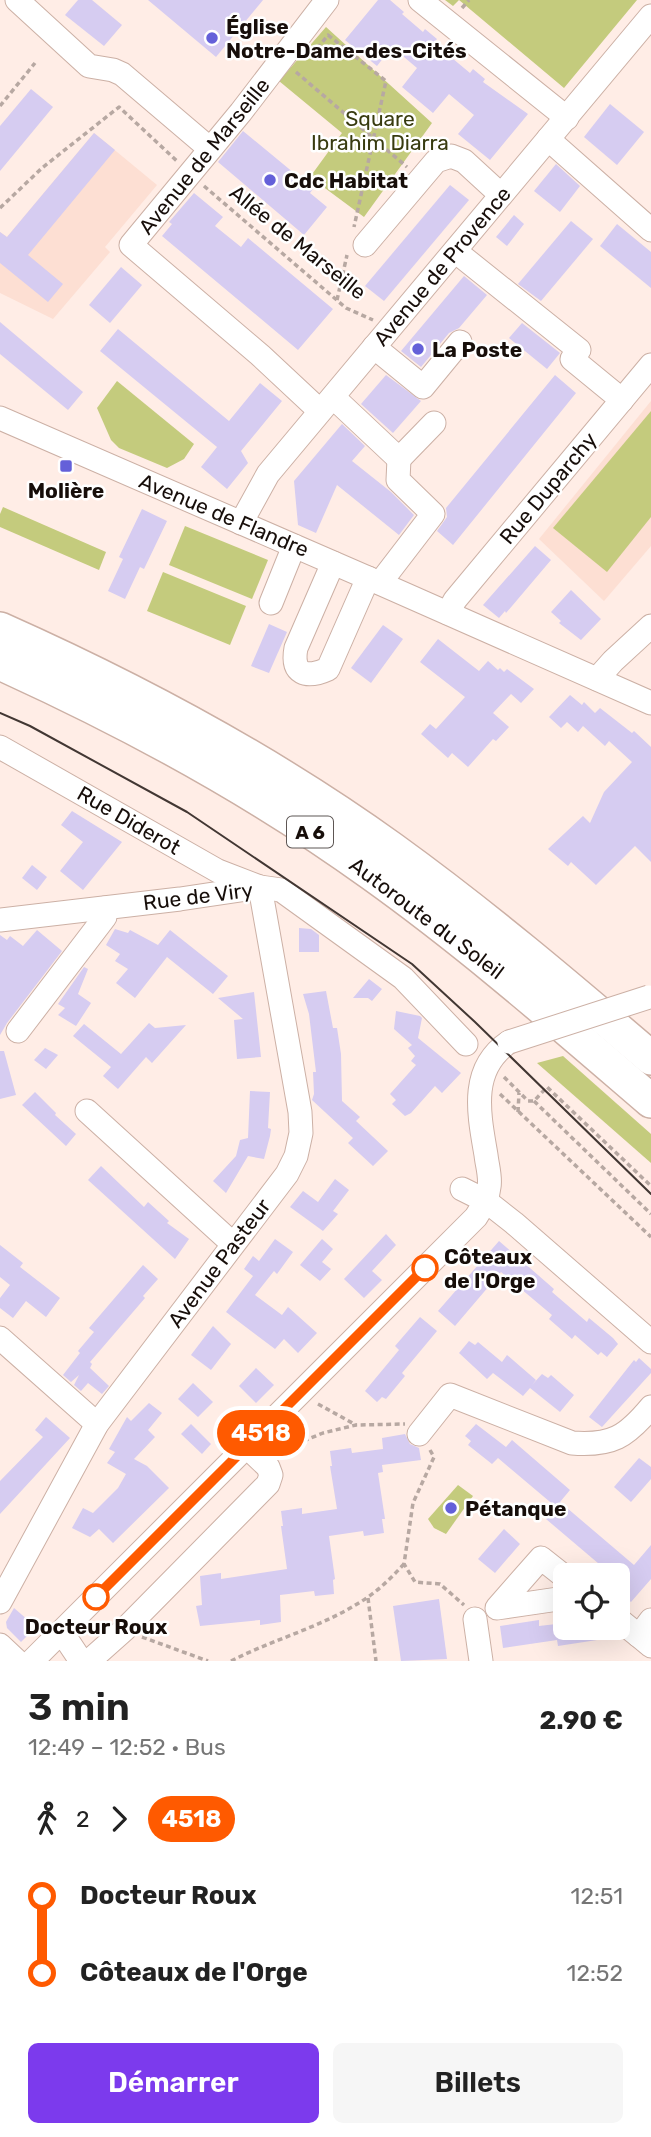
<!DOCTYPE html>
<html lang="fr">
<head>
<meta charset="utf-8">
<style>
  body { margin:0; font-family:Rubik,sans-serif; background:#f6f6f6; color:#222; height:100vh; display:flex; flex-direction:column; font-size:26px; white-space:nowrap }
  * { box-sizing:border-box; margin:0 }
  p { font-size:23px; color:#767676 }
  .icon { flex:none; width:38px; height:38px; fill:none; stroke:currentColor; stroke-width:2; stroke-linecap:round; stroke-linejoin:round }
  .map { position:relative; height:1661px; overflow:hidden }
  .drawer { display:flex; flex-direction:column; background:#fff; flex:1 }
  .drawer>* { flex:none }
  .badge { padding:0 14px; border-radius:23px; font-size:24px; line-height:46px }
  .buttons { position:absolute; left:553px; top:1563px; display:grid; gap:14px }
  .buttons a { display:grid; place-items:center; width:77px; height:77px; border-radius:10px; background:#fff; box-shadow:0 7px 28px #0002; font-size:35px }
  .map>.badge { position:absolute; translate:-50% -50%; box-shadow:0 0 0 4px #fff }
  .legs { display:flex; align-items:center; gap:10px; height:77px; padding:0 28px; font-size:23px }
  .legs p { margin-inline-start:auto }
  .head { display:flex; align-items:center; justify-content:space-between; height:119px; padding:0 28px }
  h1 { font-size:38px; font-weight:600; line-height:52px }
  .cta { display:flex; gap:14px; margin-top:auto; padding:14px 28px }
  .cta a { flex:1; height:80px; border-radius:10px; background:#7c3aed; color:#fff; font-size:28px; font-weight:600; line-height:80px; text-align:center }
  .cta a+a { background:#f6f6f6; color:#222 }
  ul { padding:0 28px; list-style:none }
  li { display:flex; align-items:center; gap:24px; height:77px; font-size:26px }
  li i { display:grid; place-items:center; width:10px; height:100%; margin:0 9px; background:currentColor }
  li i::after { content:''; width:18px; height:18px; margin:-9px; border:5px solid; border-radius:50%; background:#fff }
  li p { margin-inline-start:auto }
  li:first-child i { background:linear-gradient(#0000 50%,currentColor 0) }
  li:last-child i { background:linear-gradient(currentColor 50%,#0000 0) }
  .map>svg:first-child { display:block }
  .built { fill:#fddfd3 }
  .green { fill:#c4cb7d }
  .building { fill:#d6ccf1 }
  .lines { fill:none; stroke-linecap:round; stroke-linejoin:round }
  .minor-casing { stroke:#ccb0a5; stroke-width:25 }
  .highway-casing { stroke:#ccb0a5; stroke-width:36 }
  .path { stroke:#b7a8a2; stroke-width:3.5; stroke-dasharray:5 3.5; stroke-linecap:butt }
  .minor { stroke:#fff; stroke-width:23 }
  .highway { stroke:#fff; stroke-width:33 }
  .tram { stroke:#423733; stroke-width:2 }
  .minor-bridge-casing { stroke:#ccb0a5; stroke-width:25; stroke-linecap:butt }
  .minor-bridge { stroke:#fff; stroke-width:23 }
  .line-1-casing { stroke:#fff; stroke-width:16 }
  .line-1 { stroke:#ff5a00; stroke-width:10 }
  .poi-dot { fill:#6460d9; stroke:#fff; stroke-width:2.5 }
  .stop-1-dot { fill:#fff; stroke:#ff5a00; stroke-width:3.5 }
  .labels { text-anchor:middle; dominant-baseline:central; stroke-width:5; stroke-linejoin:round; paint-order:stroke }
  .shield { fill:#fff; stroke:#5d5654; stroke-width:2 }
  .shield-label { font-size:19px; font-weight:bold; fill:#170e0a }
  .poi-label { font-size:21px; font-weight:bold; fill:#170e0a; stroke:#fff; text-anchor:start }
  .park-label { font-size:21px; fill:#383b0f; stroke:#fff }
  .street-label { font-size:21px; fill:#170e0a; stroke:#fff }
  .stop-label { font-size:21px; font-weight:bold; fill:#170e0a; stroke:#fff; text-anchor:start }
</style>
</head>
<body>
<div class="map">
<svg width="651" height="1661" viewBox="0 0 651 1661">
  <rect width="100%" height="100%" fill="#ffede6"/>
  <g class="built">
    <polygon points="94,133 157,185 105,247 110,252 53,319 0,293 0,232 7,237"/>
    <polygon points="651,401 651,546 604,601 539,539"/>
  </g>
  <g class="green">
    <polygon points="445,0 637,0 564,88 459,0 453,6"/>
    <polygon points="326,27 432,123 364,217 310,177 342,133 279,81"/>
    <polygon points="117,381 194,444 184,459 167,468 119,448 111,440 97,408"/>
    <polygon points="651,411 651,517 607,572 553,528"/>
    <polygon points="3,507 106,552 99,570 0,527 0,514"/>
    <polygon points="185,526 268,560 252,599 169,565"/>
    <polygon points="163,572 246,606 230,645 147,611"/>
    <polygon points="563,1056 651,1134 651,1163 537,1063"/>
    <polygon points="458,1485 473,1496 446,1534 434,1528 428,1519"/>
  </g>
  <g class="building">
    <polygon points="78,0 92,0 122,25 104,46 65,15"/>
    <polygon points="148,0 263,0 216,57"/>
    <polygon points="378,0 390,0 404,12 402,14 423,32 425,29 437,39 434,43 470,73 473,69 485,79 483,82 528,114 490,160 458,134 474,115 449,94 433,113 402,87 417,68 404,57 392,47 377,66 345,40"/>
    <polygon points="31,89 53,107 0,171 0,126"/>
    <polygon points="610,104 644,132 617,165 584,137"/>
    <polygon points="243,131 300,178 303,175 316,185 310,193 327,207 304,235 218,162"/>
    <polygon points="94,133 115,150 28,255 63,284 48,302 0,263 0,232 7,237"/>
    <polygon points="556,164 580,186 560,212 534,191"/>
    <polygon points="450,185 469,200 384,301 365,286"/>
    <polygon points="194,193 223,217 215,226 241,247 248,238 333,309 298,350 162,236 172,224 169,222"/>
    <polygon points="514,215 524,224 507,246 496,237"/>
    <polygon points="571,221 593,239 541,301 518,284"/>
    <polygon points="617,224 651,252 651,288 600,246"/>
    <polygon points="121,267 142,285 110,323 89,305"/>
    <polygon points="464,276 487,295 459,328 449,333 421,367 401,351"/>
    <polygon points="0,322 83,392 68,410 0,354"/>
    <polygon points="522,323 560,353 547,369 509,338"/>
    <polygon points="118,329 229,421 260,383 282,401 241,451 248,463 227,489 201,467 217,447 100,351"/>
    <polygon points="386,375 421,401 393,433 361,404"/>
    <polygon points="555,375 576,393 453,545 437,531 447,517 446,508"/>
    <polygon points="342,424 365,446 352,461 391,492 414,515 399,535 337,485 316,533 298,525 294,481"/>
    <polygon points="142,509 167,521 144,569 140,567 125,599 108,591 123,559 119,557"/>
    <polygon points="535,546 551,560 506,613 505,611 499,618 483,605"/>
    <polygon points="571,590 601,619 581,640 559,623 561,621 551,612"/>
    <polygon points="269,624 287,632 269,673 251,666"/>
    <polygon points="383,625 403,639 371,683 351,668"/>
    <polygon points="438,639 479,671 488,661 498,670 500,668 504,672 507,669 534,689 521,703 511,694 493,713 509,727 496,741 493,739 468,767 452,753 448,758 421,734 430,724 436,729 465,697 420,662"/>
    <polygon points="570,695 582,705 584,702 595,713 600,708 632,733 634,731 651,747 651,862 635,846 596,885 571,862 568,866 548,849 583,816 590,823 604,792 632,762 609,741 605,746 583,726 578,732 567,722 561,728 549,717"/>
    <polygon points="72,811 122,842 83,890 60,871 83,842 61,825"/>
    <polygon points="32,865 47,877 37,890 22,878"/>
    <polygon points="299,928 311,929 319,935 319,952 299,952"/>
    <polygon points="115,929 128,933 130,930 158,945 170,930 228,976 213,994 167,957 135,998 116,983 128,969 115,961 120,954 106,945"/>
    <polygon points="37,930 62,951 7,1023 0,1035 0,935 7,940 10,936 23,946"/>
    <polygon points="84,967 88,969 78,994 91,1003 76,1026 58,1015 65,1008 58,1004"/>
    <polygon points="369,979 382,989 372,1001 368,998 353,998"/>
    <polygon points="326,991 333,1028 337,1028 341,1054 342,1101 360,1117 356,1121 388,1151 373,1166 348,1143 353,1138 312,1100 314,1094 313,1072 316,1072 309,1014 303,994"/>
    <polygon points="254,992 261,1057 237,1059 234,1020 243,1019 218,998"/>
    <polygon points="396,1011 420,1016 422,1018 418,1038 461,1073 442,1093 435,1086 411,1113 405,1116 392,1104 396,1100 390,1094 416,1065 411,1061 415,1056 408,1048 412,1045 394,1029"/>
    <polygon points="149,1023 155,1028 186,1025 152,1063 146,1057 118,1089 103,1076 111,1067 73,1036 84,1024 121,1054"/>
    <polygon points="45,1048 58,1055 46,1069 34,1060"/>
    <polygon points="0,1051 4,1051 16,1095 0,1099"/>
    <polygon points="250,1091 270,1092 268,1128 271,1129 270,1136 264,1159 248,1156 226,1193 213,1181 236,1156 240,1140 248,1138"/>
    <polygon points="35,1092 56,1113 55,1115 76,1134 66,1146 22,1105"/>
    <polygon points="101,1166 144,1207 148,1202 169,1221 167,1223 189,1239 175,1259 88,1180"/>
    <polygon points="335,1179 349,1190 333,1211 338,1214 323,1231 290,1207 303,1191 318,1202"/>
    <polygon points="386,1234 396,1245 372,1271 382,1280 364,1298 344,1279"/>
    <polygon points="275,1239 293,1252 277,1274 274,1271 255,1295 282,1315 288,1307 317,1333 298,1353 284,1339 275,1349 226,1312 253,1276 244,1269 253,1256 259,1261"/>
    <polygon points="322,1239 333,1249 322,1262 331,1269 320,1281 300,1265"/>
    <polygon points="499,1241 554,1289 552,1292 587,1322 589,1318 613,1338 618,1344 607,1357 601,1352 598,1355 575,1335 572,1339 549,1319 552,1315 501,1272 455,1326 438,1311"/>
    <polygon points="0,1245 23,1263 20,1267 60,1298 46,1317 26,1301 13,1318 0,1308 0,1298 10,1285 0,1277"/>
    <polygon points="143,1265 158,1279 143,1296 145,1298 90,1362 92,1364 90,1368 109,1386 102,1394 88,1383 81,1391 74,1385 79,1375 71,1382 63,1375 80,1353 78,1351 94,1332 89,1328"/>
    <polygon points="420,1317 437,1331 402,1373 405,1376 386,1399 382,1397 377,1402 365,1391 399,1350 395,1346"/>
    <polygon points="213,1326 231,1344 211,1370 191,1355"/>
    <polygon points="469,1341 475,1345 478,1342 502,1362 507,1355 536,1380 532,1385 542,1374 548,1378 551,1375 574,1395 560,1412 530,1388 523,1396 493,1373 487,1379 459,1353"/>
    <polygon points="639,1358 651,1369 651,1373 602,1427 589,1417 634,1360 636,1362"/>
    <polygon points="256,1368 274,1385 256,1403 239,1386"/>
    <polygon points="193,1383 213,1402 198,1417 178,1399"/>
    <polygon points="149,1403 162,1413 148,1430 155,1437 134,1459 147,1466 169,1488 113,1543 99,1529 90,1537 72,1528 83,1508 93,1513 118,1488 126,1474 107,1463 115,1452 109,1449 127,1417 131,1421"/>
    <polygon points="46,1417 70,1438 0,1514 0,1481 43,1437 35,1430"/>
    <polygon points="191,1424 211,1444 202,1454 181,1434"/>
    <polygon points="476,1424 506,1447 512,1440 570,1490 560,1502 634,1565 651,1545 651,1579 631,1602 618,1591 618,1575 612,1575 546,1519 556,1507 498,1458 492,1464 468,1445 471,1441 465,1436"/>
    <polygon points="405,1434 410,1444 419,1448 421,1460 382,1465 383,1472 378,1473 385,1519 382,1519 384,1533 364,1536 363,1531 329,1536 335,1579 333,1580 334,1594 315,1596 314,1591 280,1595 281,1622 260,1625 260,1620 200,1626 196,1606 202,1605 200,1576 221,1573 221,1579 287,1569 281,1526 283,1526 281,1511 302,1508 302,1514 337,1509 330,1466 332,1466 330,1451 351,1448 352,1453 383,1449 382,1438"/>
    <polygon points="639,1458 651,1467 651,1479 631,1502 614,1487"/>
    <polygon points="504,1529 520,1544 495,1573 478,1559"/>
    <polygon points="439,1599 447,1659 401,1661 393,1606"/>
    <polygon points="14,1608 36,1627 21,1642 7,1628 6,1622"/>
    <polygon points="539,1620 539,1626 565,1623 565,1628 595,1628 597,1640 558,1646 557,1640 503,1648 500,1626"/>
  </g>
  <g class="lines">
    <defs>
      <g id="minor">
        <polyline points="17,0 89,66 113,70 122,74 209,148"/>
        <polyline points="420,0 567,118"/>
        <polyline points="548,139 651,230"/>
        <polyline points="365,245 436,161 451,156 464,161 501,195"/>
        <polyline points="455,251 579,350 572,359 622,400"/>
        <polyline points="374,347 423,387 460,342"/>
        <polyline points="333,397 399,459 434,423"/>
        <polyline points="320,411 260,355 131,245 241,112 327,0"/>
        <polyline points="0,418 368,578 651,703"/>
        <polyline points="241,523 268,474 651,16"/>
        <path d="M333 563 296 648C291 674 306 679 328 669L368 578"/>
        <polyline points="380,583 433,514 398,480 399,459"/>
        <polyline points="271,603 294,546"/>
        <polyline points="448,613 455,600 651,365"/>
        <polyline points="597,679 613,661 651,626"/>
        <polyline points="0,747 218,871 257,886"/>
        <polyline points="0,920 180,899 260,887 281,890 403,978 466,1044"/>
        <polyline points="18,1031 105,917 105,908"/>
        <polyline points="87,1111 233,1244"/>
        <polyline points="462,1189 486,1201 514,1223 651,1342"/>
        <polyline points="0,1338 97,1424"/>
        <path d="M419 1434 450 1395 572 1443C612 1446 626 1437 651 1407"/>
        <polyline points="565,1577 541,1558 497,1608 565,1598"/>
        <polyline points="0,1602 97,1424 287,1174 296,1156 301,1133 300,1112 260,887"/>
        <polyline points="475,1619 481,1661"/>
        <polyline points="618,1619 639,1636"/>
        <polyline points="651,1620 639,1636 651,1646"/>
        <polyline points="59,1634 69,1643 81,1661"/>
        <polyline points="0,1645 17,1661"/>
        <path d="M32 1661 476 1217C482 1207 488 1199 489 1187 491 1177 487 1165 486 1155 479 1114 469 1069 509 1042"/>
        <polyline points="89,1661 124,1630 268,1484 271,1475 268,1467 247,1447"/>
      </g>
      <g id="highway">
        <path d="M0 629C137 690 270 761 392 849 482 914 567 986 651 1058"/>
        <path d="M0 663C130 722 256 790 372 874 470 944 560 1023 651 1101"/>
      </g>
    </defs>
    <use href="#minor" class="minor-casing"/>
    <use href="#highway" class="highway-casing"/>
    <g class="path">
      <polyline points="462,8 469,0"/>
      <polyline points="312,55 328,35 386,81 354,227"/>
      <polyline points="296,72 407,167"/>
      <polyline points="0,106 35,63"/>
      <polyline points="204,186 346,308 373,320"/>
      <polyline points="0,208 42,168 119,107 178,162"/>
      <polyline points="337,300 347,255"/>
      <polyline points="504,1077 528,1101 534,1101 547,1087 651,1186"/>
      <polyline points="500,1094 651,1237"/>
      <polyline points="534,1101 651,1214"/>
      <polyline points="518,1112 519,1093"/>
      <polyline points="318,1404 356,1425"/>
      <polyline points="430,1450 434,1457 413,1503 404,1564 415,1582 440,1584 464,1605"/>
      <polyline points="281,1452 284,1449 323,1433 356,1425 405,1424"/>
      <polyline points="368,1598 376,1661"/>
      <polyline points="142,1637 208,1661"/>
      <path d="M231 1661C276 1638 326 1626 368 1597 381 1588 393 1576 404 1564"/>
    </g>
    <use href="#minor" class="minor"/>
    <use href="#highway" class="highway"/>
    <polyline class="tram" points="0,713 30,726 187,812 412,964 475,1022 651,1194"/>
    <defs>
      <polyline id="minor-bridge" points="509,1042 649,997"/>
    </defs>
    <use href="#minor-bridge" class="minor-bridge-casing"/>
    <use href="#minor-bridge" class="minor-bridge"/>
  </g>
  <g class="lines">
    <defs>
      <polyline id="line-1" points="96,1597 425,1268"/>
    </defs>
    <use href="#line-1" class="line-1-casing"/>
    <use href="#line-1" class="line-1"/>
  </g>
  <g class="poi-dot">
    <circle cx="212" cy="38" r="7"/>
    <circle cx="270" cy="180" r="7"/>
    <circle cx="418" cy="349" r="7"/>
    <rect x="59" y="459" width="14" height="14" rx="3.5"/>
    <circle cx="451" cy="1508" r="7"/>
  </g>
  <g class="stop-1-dot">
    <circle cx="425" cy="1268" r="12"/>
    <circle cx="96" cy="1597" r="12"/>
  </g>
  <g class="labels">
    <rect class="shield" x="287" y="816.5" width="46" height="31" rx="5"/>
    <g class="shield-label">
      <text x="310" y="832">A 6</text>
    </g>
    <g class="poi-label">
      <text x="226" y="26">Église<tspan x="226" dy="24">Notre-Dame-des-Cités</tspan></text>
      <text x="284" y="180">Cdc Habitat</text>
      <text x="432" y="349">La Poste</text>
      <text x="66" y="490" text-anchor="middle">Molière</text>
      <text x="465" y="1508">Pétanque</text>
    </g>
    <g class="park-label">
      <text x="380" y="118">Square<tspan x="380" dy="24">Ibrahim Diarra</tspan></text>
    </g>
    <g class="street-label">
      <text transform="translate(204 156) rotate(-51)">Avenue de Marseille</text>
      <text transform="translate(298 242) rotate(39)">Allée de Marseille</text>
      <text transform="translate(442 266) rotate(-50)">Avenue de Provence</text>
      <text transform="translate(548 488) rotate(-50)">Rue Duparchy</text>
      <text transform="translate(224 515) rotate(23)">Avenue de Flandre</text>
      <text transform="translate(129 820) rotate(30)">Rue Diderot</text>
      <text transform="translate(198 896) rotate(-7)">Rue de Viry</text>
      <text transform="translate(427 918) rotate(37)">Autoroute du Soleil</text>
      <text transform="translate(219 1263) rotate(-53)">Avenue Pasteur</text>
    </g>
    <g class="stop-label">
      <text x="444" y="1256">Côteaux<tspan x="444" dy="24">de l'Orge</tspan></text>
      <text x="96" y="1626" text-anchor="middle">Docteur Roux</text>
    </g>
  </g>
</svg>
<div class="buttons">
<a><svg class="icon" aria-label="locate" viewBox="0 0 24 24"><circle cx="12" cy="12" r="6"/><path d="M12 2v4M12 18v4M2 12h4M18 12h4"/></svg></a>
</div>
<b class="badge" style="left:261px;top:1433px;background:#ff5a00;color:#fff">4518</b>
</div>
<section class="drawer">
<div class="head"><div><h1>3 min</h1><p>12:49 – 12:52 · Bus</p></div><b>2.90 €</b></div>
<div class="legs"><svg class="icon" aria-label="walk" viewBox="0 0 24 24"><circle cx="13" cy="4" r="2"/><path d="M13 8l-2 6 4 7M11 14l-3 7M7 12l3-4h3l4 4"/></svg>2<svg class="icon" aria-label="forward" viewBox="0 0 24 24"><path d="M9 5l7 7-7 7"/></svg><b class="badge" style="background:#ff5a00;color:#fff">4518</b></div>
<ul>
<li><i style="color:#ff5a00"></i><b>Docteur Roux</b><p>12:51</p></li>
<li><i style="color:#ff5a00"></i><b>Côteaux de l'Orge</b><p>12:52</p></li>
</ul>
<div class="cta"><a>Démarrer</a><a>Billets</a></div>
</section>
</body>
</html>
